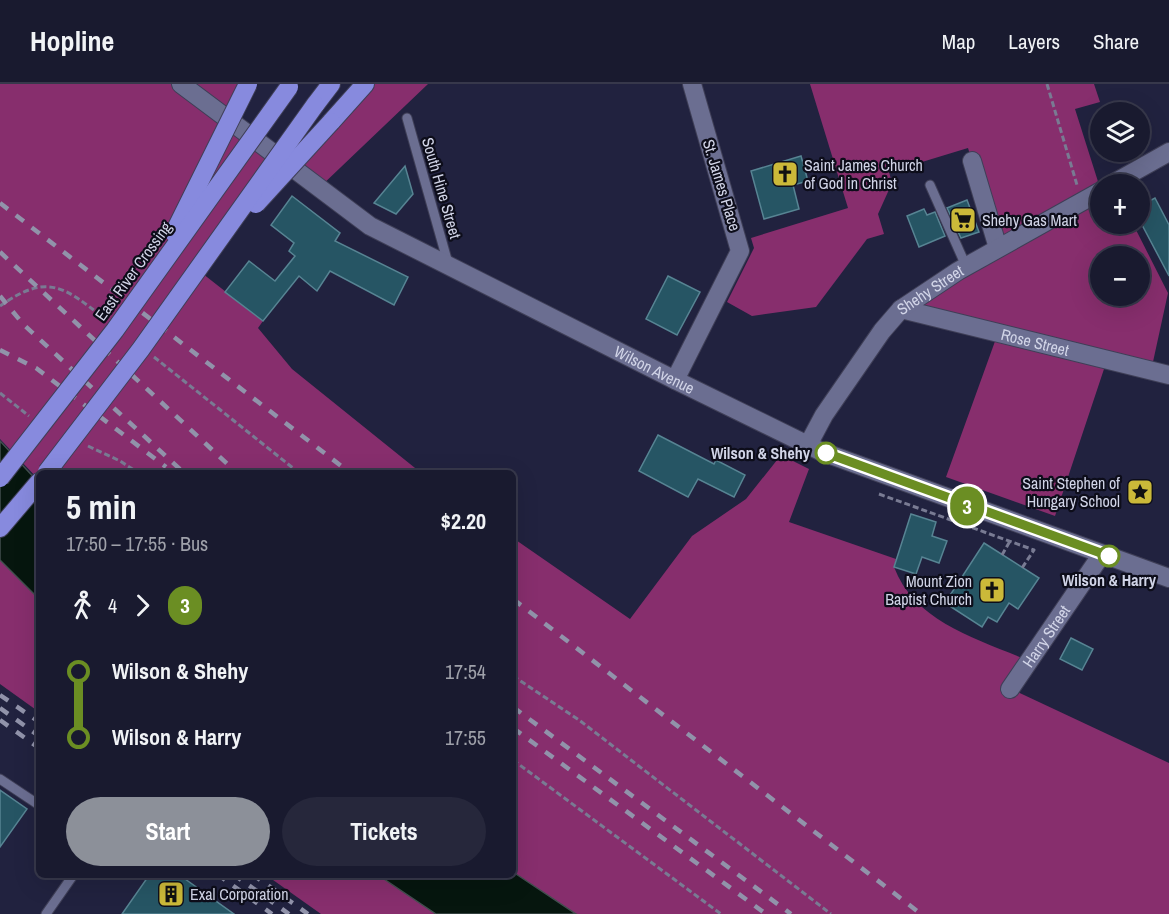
<!DOCTYPE html>
<html lang="en">
<head>
<meta charset="utf-8">
<style>
  body { margin:0; font-family:"Archivo Narrow",sans-serif; background:#26273b; color:#f1f3f6; height:100vh; display:flex; flex-direction:column; font-size:22px; white-space:nowrap }
  * { box-sizing:border-box; margin:0 }
  p { font-size:20px; color:#9fa1aa }
  .icon { flex:none; width:33px; height:33px; fill:none; stroke:currentColor; stroke-width:2; stroke-linecap:round; stroke-linejoin:round }
  .map { position:relative; flex:1; overflow:hidden }
  .panel { position:absolute; left:36px; top:386px; width:480px; height:408px; display:flex; flex-direction:column; background:#191a2f; border-radius:9px; box-shadow:0 6px 24px #0002,0 0 0 2px #37384b }
  .panel>* { flex:none }
  .badge { padding:0 12px; border-radius:20px; font-size:21px; line-height:39px }
  .fabs { position:absolute; left:1090px; top:18px; display:grid; gap:12px }
  .fabs a { display:grid; place-items:center; width:60px; height:60px; border-radius:50%; background:#191a2f; box-shadow:0 6px 24px #0002,0 0 0 2px #37384b; font-size:30px }
  .map>.badge { position:absolute; translate:-50% -50%; box-shadow:0 0 0 3px #fff }
  .legs { display:flex; align-items:center; gap:9px; height:66px; padding:0 30px; font-size:20px }
  .legs p { margin-inline-start:auto }
  .summary { display:flex; align-items:center; justify-content:space-between; height:102px; padding:0 30px }
  h1 { font-size:33px; font-weight:700; line-height:45px }
  .button { display:flex; gap:12px; margin-top:auto; padding:12px 30px }
  .button a { flex:1; height:69px; border-radius:36px; background:#8c9099; color:#fff; font-size:24px; font-weight:700; line-height:69px; text-align:center }
  .button a+a { background:#26273b; color:#f1f3f6 }
  ul { padding:0 30px; list-style:none }
  li { display:flex; align-items:center; gap:21px; height:66px; font-size:22px }
  li i { display:grid; place-items:center; width:9px; height:100%; margin:0 8px; background:currentColor }
  li i::after { content:''; width:15px; height:15px; margin:-8px; border:4px solid; border-radius:50%; background:#191a2f }
  li p { margin-inline-start:auto }
  li:first-child i { background:linear-gradient(#0000 50%,currentColor 0) }
  li:last-child i { background:linear-gradient(currentColor 50%,#0000 0) }
  header { display:flex; align-items:center; gap:36px; box-sizing:border-box; height:84px; padding:0 30px; background:#191a2f; border-bottom:2px solid #37384b }
  header strong { font-size:28px }
  nav { display:flex; gap:33px; margin-inline-start:auto; font-size:21px }
  .map>svg:first-child { display:block }
  .forest { fill:#872e6d; fill-rule:evenodd }
  .water { fill:#06160e; stroke:#434f4f; stroke-width:1.5 }
  .building { fill:#265564; stroke:#578493; stroke-width:1.5 }
  .lines { fill:none; stroke-linecap:round; stroke-linejoin:round }
  .lane-casing { stroke:#3f3f57; stroke-width:11 }
  .street-casing { stroke:#3f3f57; stroke-width:20 }
  .secondary-casing { stroke:#3f3f57; stroke-width:20 }
  .highway-casing { stroke:#3f3f57; stroke-width:20 }
  .path { stroke:#797b93; stroke-width:3; stroke-dasharray:6 3; stroke-linecap:butt }
  .lane { stroke:#6b6e91; stroke-width:9 }
  .street { stroke:#6b6e91; stroke-width:18 }
  .secondary { stroke:#6b6e91; stroke-width:18 }
  .highway { stroke:#878ade; stroke-width:18 }
  .rail { stroke:#9193aa; stroke-width:4.5; stroke-dasharray:10 10; stroke-linecap:butt }
  .highway-bridge-casing { stroke:#3f3f57; stroke-width:20; stroke-linecap:butt }
  .highway-bridge { stroke:#878ade; stroke-width:18 }
  .line-1-casing { stroke:#fff; stroke-width:14 }
  .line-1 { stroke:#6b8e23; stroke-width:9 }
  .stop-1-dot { fill:#fff; stroke:#6b8e23; stroke-width:3 }
  .labels { text-anchor:middle; dominant-baseline:central; stroke-width:4.5; stroke-linejoin:round; paint-order:stroke }
  .poi-label { font-size:16px; fill:#d1d4e7; stroke:#0d0d1a; text-anchor:start }
  .street-label { font-size:16px; fill:#d1d4e7; stroke:#0d0d1a }
  .stop-label { font-size:16px; font-weight:bold; fill:#d1d4e7; stroke:#0d0d1a; text-anchor:end }
</style>
</head>
<body>
<header>
<strong>Hopline</strong>
<nav><a>Map</a><a>Layers</a><a>Share</a></nav>
</header>
<div class="map">
<svg width="1169" height="830" viewBox="0 0 1169 830">
  <rect width="100%" height="100%" fill="#21223f"/>
  <g class="forest">
    <polygon points="0,0 248,0 229,36 293,79 365,0 428,0 319,104 293,80 198,186 263,237 258,244 292,285 420,388 39,388 39,396 0,355"/>
    <path d="M810 0H1094L1100 18 1075 25 1101 107V140H1133L1168 209 1151 287 1107 276 1055 432 946 393 998 249 901 225 998 164 968 64 889 88 892 99 878 130 884 150 867 155 816 223 752 232 727 218 754 164 751 154 848 124ZM1101 172H1140V212H1101Z"/>
    <path d="M781 371 809 385 789 438 896 475 894 483C915 539 979 555 1029 577L1011 605 1169 679V830H576L513 788V454L630 535 692 452 746 415Z"/>
    <polygon points="0,476 39,515 39,628 0,600"/>
    <polygon points="266,791 378,791 436,830 321,830"/>
  </g>
  <g class="water">
    <polygon points="0,357 39,399 39,515 0,476"/>
    <polygon points="513,788 576,830 436,830 378,791 513,790"/>
  </g>
  <g class="building">
    <polygon points="801,72 808,97 793,101 799,125 764,135 751,87"/>
    <polygon points="405,82 413,110 396,130 374,119"/>
    <polygon points="292,112 340,149 335,157 408,193 394,221 330,187 317,207 299,192 263,237 225,208 249,177 275,197 295,172 289,167 294,159 271,141"/>
    <polygon points="1155,114 1169,141 1169,192 1140,137 1140,122"/>
    <polygon points="967,116 979,148 961,154 947,124"/>
    <polygon points="924,125 927,131 935,128 945,152 919,163 907,132"/>
    <polygon points="668,192 700,208 677,251 646,235"/>
    <polygon points="658,351 714,380 716,376 745,391 734,413 698,395 688,413 639,387"/>
    <polygon points="911,430 936,438 932,452 947,457 939,479 922,473 916,490 894,483"/>
    <polygon points="984,459 1039,494 1018,525 1009,519 997,538 988,533 982,543 945,519"/>
    <polygon points="1071,554 1093,565 1082,586 1060,575"/>
    <polygon points="0,706 27,725 0,763"/>
    <polygon points="150,790 178,790 234,830 122,830"/>
  </g>
  <g class="lines">
    <defs>
      <g id="lane">
        <polyline points="407,34 448,179"/>
        <polyline points="930,101 966,182"/>
        <polyline points="0,695 39,721"/>
        <polyline points="46,830 74,790"/>
      </g>
      <g id="street">
        <polyline points="972,77 998,164"/>
        <path id="s1" d="M901 225 1169 291"/>
        <polyline points="675,296 740,167 692,0"/>
        <path id="s2" d="M1010 605 1102 470"/>
      </g>
      <g id="secondary">
        <path id="s3" d="M181 0 370 142 675 296 820 367 1169 494"/>
        <polyline points="1112,100 1169,68"/>
        <path id="s4" d="M808 361 824 331 882 247 901 225 958 187 1101 107"/>
      </g>
      <g id="highway">
        <polyline points="315,21 331,0"/>
        <polyline points="331,38 365,0"/>
        <polyline points="0,444 39,398"/>
      </g>
    </defs>
    <use href="#lane" class="lane-casing"/>
    <use href="#street" class="street-casing"/>
    <use href="#secondary" class="secondary-casing"/>
    <use href="#highway" class="highway-casing"/>
    <g class="path">
      <polyline points="1047,0 1077,101"/>
      <path d="M0 222C47 189 63 202 104 234"/>
      <polyline points="154,273 298,388"/>
      <polyline points="0,309 29,332"/>
      <polyline points="88,362 120,377 137,388"/>
      <polyline points="879,410 1034,466 1022,484"/>
      <polyline points="1002,471 1010,457"/>
      <polyline points="513,592 579,636 831,830"/>
      <polyline points="513,676 721,830"/>
    </g>
    <use href="#lane" class="lane"/>
    <use href="#street" class="street"/>
    <use href="#secondary" class="secondary"/>
    <use href="#highway" class="highway"/>
    <g class="rail">
      <polyline points="0,119 349,388"/>
      <polyline points="0,168 236,388"/>
      <polyline points="0,212 23,240 183,388"/>
      <polyline points="0,266 36,284 166,383"/>
      <polyline points="513,515 921,830"/>
      <polyline points="0,611 39,638"/>
      <polyline points="513,623 791,830"/>
      <polyline points="0,624 39,652"/>
      <polyline points="0,636 39,664"/>
      <polyline points="513,644 766,830"/>
      <polyline points="217,790 272,830"/>
      <polyline points="233,790 289,830"/>
      <polyline points="252,790 308,830"/>
    </g>
    <defs>
      <g id="highway-bridge">
        <polyline points="256,120 331,38"/>
        <polyline points="174,149 248,0"/>
        <polyline points="47,388 141,265 315,21"/>
        <polyline points="0,394 115,246 289,3"/>
      </g>
    </defs>
    <use href="#highway-bridge" class="highway-bridge-casing"/>
    <use href="#highway-bridge" class="highway-bridge"/>
  </g>
  <g class="lines">
    <defs>
      <polyline id="line-1" points="826,369 1109,472"/>
    </defs>
    <use href="#line-1" class="line-1-casing"/>
    <use href="#line-1" class="line-1"/>
  </g>
  <defs>
    <symbol id="church-square" viewBox="-11 -11 22 22"><rect x="-9" y="-9" width="18" height="18" rx="4" fill="#cbb939" stroke="#0d0d1a"/><path d="M-1.2-6h2.4v3.5h3.3v2.4h-3.3V6h-2.4V-.1h-3.3v-2.4h3.3Z" fill="#111"/></symbol>
    <symbol id="supermarket-square" viewBox="-11 -11 22 22"><rect x="-9" y="-9" width="18" height="18" rx="4" fill="#cbb939" stroke="#0d0d1a"/><path d="M-6-5.5h2.5l.6 2H6L4.5 2H-2.5L-4.4-4H-6ZM-1.5 3.2a1.3 1.3 0 1 0 .1 0ZM3 3.2a1.3 1.3 0 1 0 .1 0Z" fill="#111"/></symbol>
    <symbol id="sight-square" viewBox="-11 -11 22 22"><rect x="-9" y="-9" width="18" height="18" rx="4" fill="#cbb939" stroke="#0d0d1a"/><path d="M0-6L1.8-2.2L6-1.7L2.9 1.2L3.7 5.4L0 3.3L-3.7 5.4L-2.9 1.2L-6-1.7L-1.8-2.2Z" fill="#111"/></symbol>
    <symbol id="building-square" viewBox="-11 -11 22 22"><rect x="-9" y="-9" width="18" height="18" rx="4" fill="#cbb939" stroke="#0d0d1a"/><path d="M-4-6H4V6H1V3H-1V6H-4ZM-2.5-4.3h1.7v1.8h-1.7ZM.8-4.3h1.7v1.8H.8ZM-2.5-1h1.7V.8h-1.7ZM.8-1h1.7V.8H.8Z" fill="#111"/></symbol>
  </defs>
  <g fill-rule="evenodd">
    <use href="#church-square" x="770" y="75" width="30" height="30"/>
    <use href="#supermarket-square" x="948" y="121" width="30" height="30"/>
    <use href="#sight-square" x="1125" y="393" width="30" height="30"/>
    <use href="#church-square" x="977" y="491" width="30" height="30"/>
    <use href="#building-square" x="156" y="795" width="30" height="30"/>
  </g>
  <g class="stop-1-dot">
    <circle cx="826" cy="369" r="10"/>
    <circle cx="1109" cy="472" r="10"/>
  </g>
  <g class="labels">
    <g class="poi-label">
      <text x="804" y="81">Saint James Church<tspan x="804" dy="18">of God in Christ</tspan></text>
      <text x="982" y="136">Shehy Gas Mart</text>
      <text x="1120" y="399" text-anchor="end">Saint Stephen of<tspan x="1120" dy="18">Hungary School</tspan></text>
      <text x="972" y="497" text-anchor="end">Mount Zion<tspan x="972" dy="18">Baptist Church</tspan></text>
      <text x="190" y="810">Exal Corporation</text>
    </g>
    <g class="street-label">
      <text transform="translate(722 101) rotate(73)">St. James Place</text>
      <text transform="translate(442 104) rotate(74)">South Hine Street</text>
      <text transform="translate(133 187) rotate(-54)">East River Crossing</text>
      <text stroke="none"><textPath href="#s4" startOffset="200">Shehy Street</textPath></text>
      <text stroke="none"><textPath href="#s1" startOffset="138">Rose Street</textPath></text>
      <text stroke="none"><textPath href="#s3" startOffset="555">Wilson Avenue</textPath></text>
      <text stroke="none"><textPath href="#s2" startOffset="64">Harry Street</textPath></text>
    </g>
    <g class="stop-label">
      <text x="810" y="369">Wilson &amp; Shehy</text>
      <text x="1109" y="496" text-anchor="middle">Wilson &amp; Harry</text>
    </g>
  </g>
</svg>
<div class="fabs">
<a><svg class="icon" aria-label="layers" viewBox="0 0 24 24"><path d="M12 4l9 5-9 5-9-5zM3 14l9 5 9-5"/></svg></a>
<a>+</a>
<a>−</a>
</div>
<b class="badge" style="left:967px;top:422px;background:#6b8e23;color:#fff">3</b>
<section class="panel">
<div class="summary"><div><h1>5 min</h1><p>17:50 – 17:55 · Bus</p></div><b>$2.20</b></div>
<div class="legs"><svg class="icon" aria-label="walk" viewBox="0 0 24 24"><circle cx="13" cy="4" r="2"/><path d="M13 8l-2 6 4 7M11 14l-3 7M7 12l3-4h3l4 4"/></svg>4<svg class="icon" aria-label="forward" viewBox="0 0 24 24"><path d="M9 5l7 7-7 7"/></svg><b class="badge" style="background:#6b8e23;color:#fff">3</b></div>
<ul>
<li><i style="color:#6b8e23"></i><b>Wilson &amp; Shehy</b><p>17:54</p></li>
<li><i style="color:#6b8e23"></i><b>Wilson &amp; Harry</b><p>17:55</p></li>
</ul>
<div class="button"><a>Start</a><a>Tickets</a></div>
</section>
</div>
</body>
</html>
